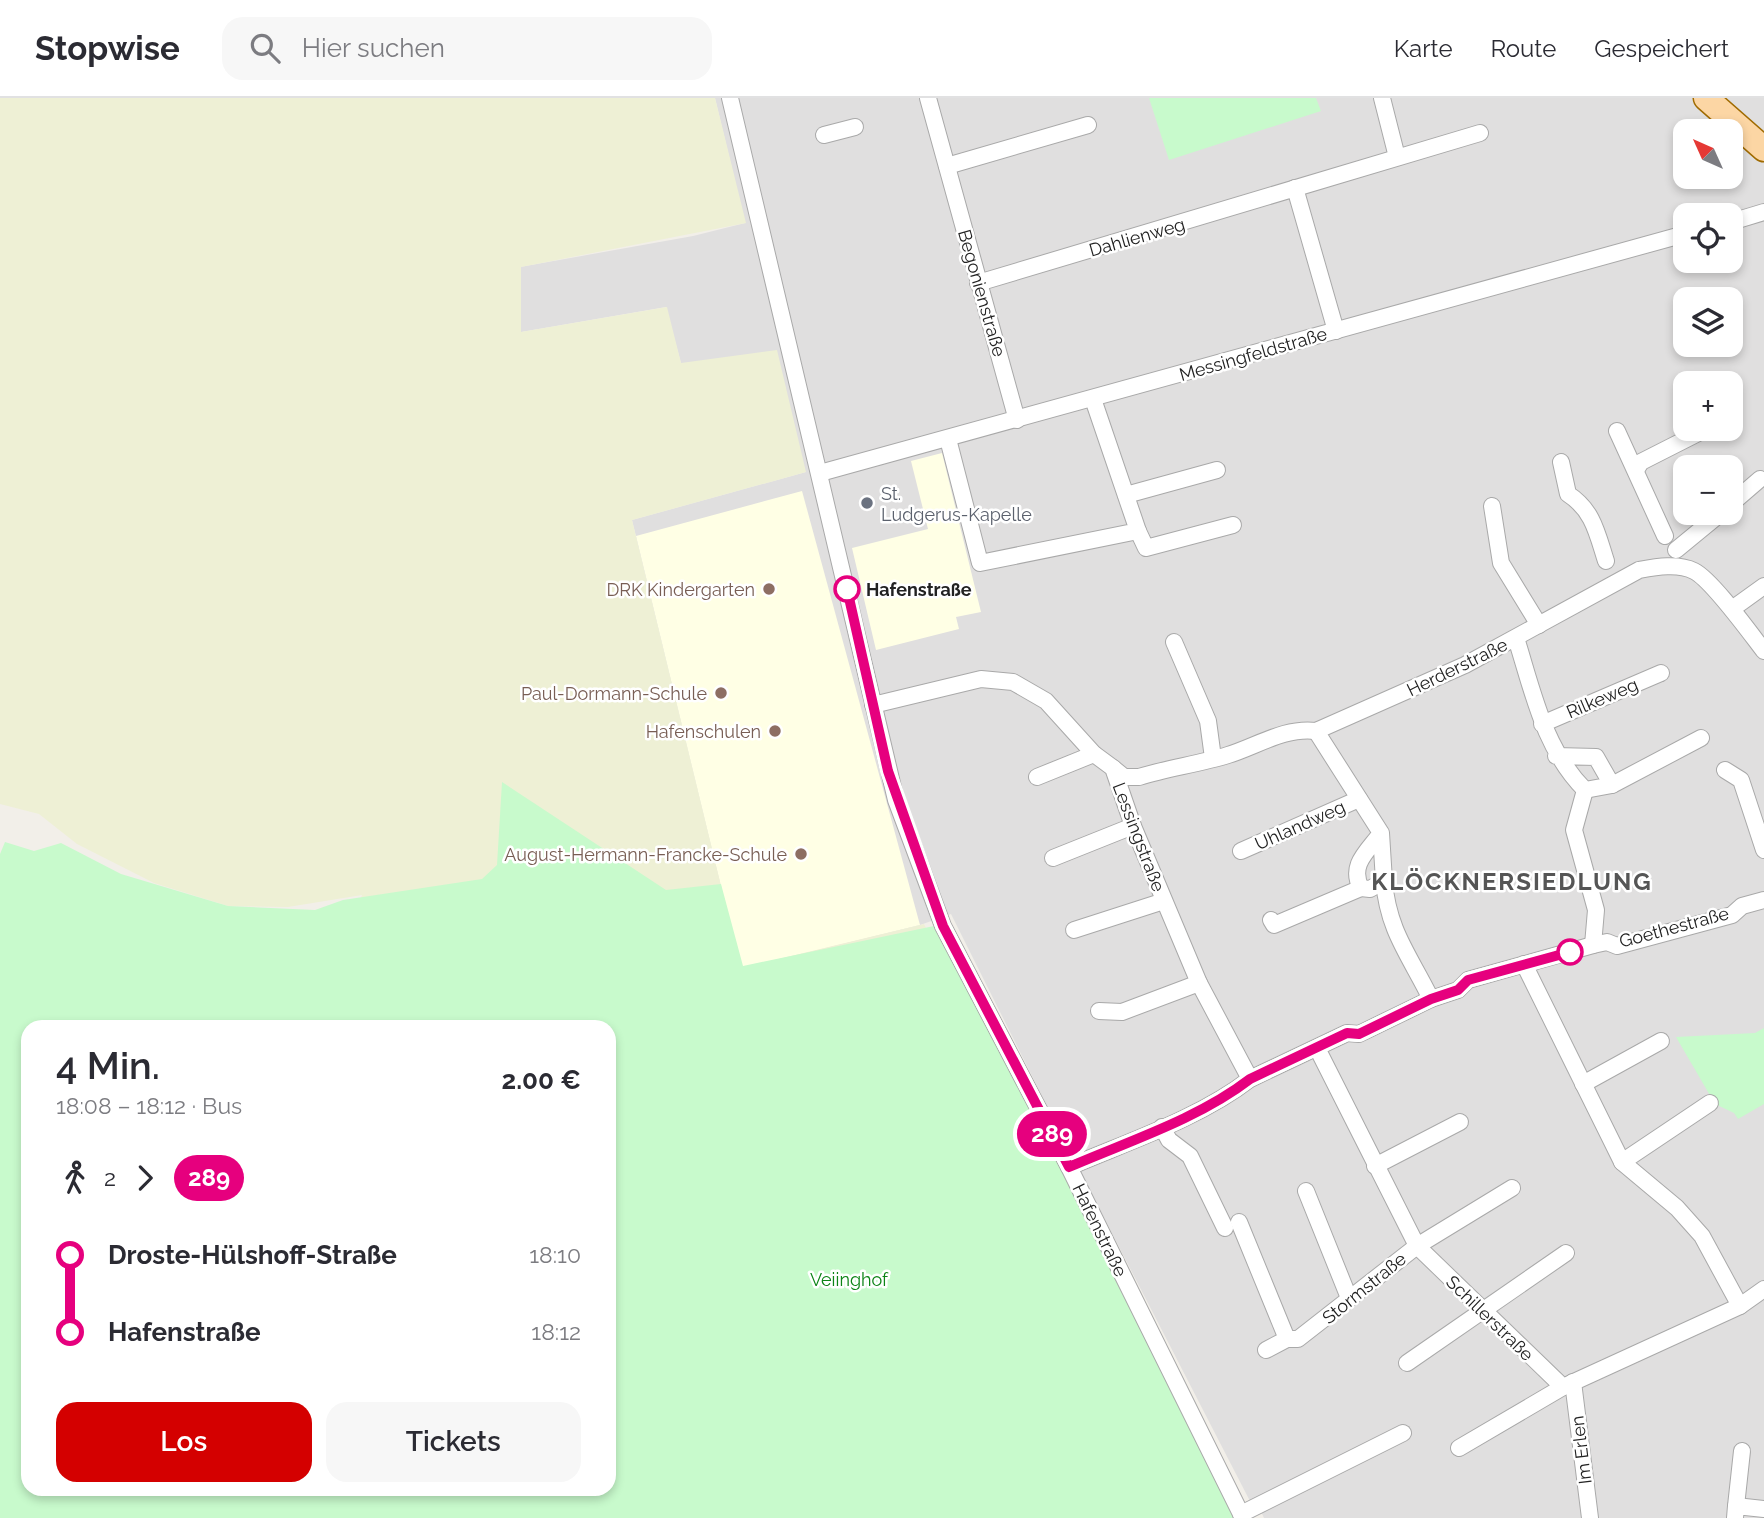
<!DOCTYPE html>
<html lang="de">
<head>
<meta charset="utf-8">
<style>
  body { margin:0; font-family:Raleway,sans-serif; background:#f7f7f7; color:#2b2b33; height:100vh; display:flex; flex-direction:column; font-size:26px; white-space:nowrap }
  * { box-sizing:border-box; margin:0 }
  p { font-size:23px; color:#7c7c81 }
  .icon { flex:none; width:38px; height:38px; fill:none; stroke:currentColor; stroke-width:2; stroke-linecap:round; stroke-linejoin:round }
  .map { position:relative; flex:1; overflow:hidden }
  .panel { position:absolute; left:21px; top:922px; width:595px; height:476px; display:flex; flex-direction:column; background:#fff; border-radius:21px; box-shadow:0 4px 10px #0003 }
  .panel>* { flex:none }
  .badge { padding:0 14px; border-radius:23px; font-size:24px; line-height:46px }
  .needle { width:46px; rotate:315deg }
  .tools { position:absolute; left:1673px; top:21px; display:grid; gap:14px }
  .tools a { display:grid; place-items:center; width:70px; height:70px; border-radius:14px; background:#fff; box-shadow:0 4px 10px #0003; font-size:35px }
  .map>.badge { position:absolute; translate:-50% -50%; box-shadow:0 0 0 4px #fff }
  .legs { display:flex; align-items:center; gap:10px; height:77px; padding:0 35px; font-size:23px }
  .legs p { margin-inline-start:auto }
  .head { display:flex; align-items:center; justify-content:space-between; height:119px; padding:0 35px }
  h1 { font-size:38px; font-weight:600; line-height:52px }
  .action { display:flex; gap:14px; margin-top:auto; padding:14px 35px }
  .action a { flex:1; height:80px; border-radius:21px; background:#d40000; color:#fff; font-size:28px; font-weight:600; line-height:80px; text-align:center }
  .action a+a { background:#f7f7f7; color:#2b2b33 }
  ul { padding:0 35px; list-style:none }
  li { display:flex; align-items:center; gap:24px; height:77px; font-size:26px }
  li i { display:grid; place-items:center; width:10px; height:100%; margin:0 9px; background:currentColor }
  li i::after { content:''; width:18px; height:18px; margin:-9px; border:5px solid; border-radius:50%; background:#fff }
  li p { margin-inline-start:auto }
  li:first-child i { background:linear-gradient(#0000 50%,currentColor 0) }
  li:last-child i { background:linear-gradient(currentColor 50%,#0000 0) }
  header { display:flex; align-items:center; gap:42px; box-sizing:border-box; height:98px; padding:0 35px; background:#fff; border-bottom:2px solid #e1e1e2 }
  header strong { font-size:33px }
  nav { display:flex; gap:38px; margin-inline-start:auto; font-size:24px }
  .search { width:490px; height:63px; background:#f7f7f7; display:flex; align-items:center; gap:18px; box-sizing:border-box; padding:0 24px; border-radius:21px; color:#7c7c81; font-size:26px }
  .map>svg:first-child { display:block }
  .residential { fill:#e0dfdf; fill-rule:evenodd }
  .education { fill:#ffffe5 }
  .farmland { fill:#eef0d5 }
  .park { fill:#c8facc; fill-rule:evenodd }
  .lines { fill:none; stroke-linecap:round; stroke-linejoin:round }
  .minor-casing { stroke:#a9a9a9; stroke-width:18 }
  .primary-casing { stroke:#a06b00; stroke-width:27 }
  .minor { stroke:#fff; stroke-width:16 }
  .primary { stroke:#fcd6a4; stroke-width:24 }
  .line-1-casing { stroke:#fff; stroke-width:16 }
  .line-1 { stroke:#e6007e; stroke-width:10 }
  .worship-dot { fill:#6b7280; stroke:#fff; stroke-width:2.5 }
  .education-dot { fill:#8d6e63; stroke:#fff; stroke-width:2.5 }
  .stop-1-dot { fill:#fff; stroke:#e6007e; stroke-width:3.5 }
  .labels { text-anchor:middle; dominant-baseline:central; stroke-width:5; stroke-linejoin:round; paint-order:stroke }
  .street-label { font-size:18px; fill:#222; stroke:#fff }
  .worship-label { font-size:18px; fill:#5b616d; stroke:#fff; text-anchor:start }
  .education-label { font-size:18px; fill:#785e54; stroke:#fff; text-anchor:end }
  .stop-label { font-size:18px; font-weight:bold; fill:#222; stroke:#fff; text-anchor:start }
  .park-label { font-size:18px; fill:#0c8416; stroke:#fff }
  .district-label { font-size:24px; font-weight:bold; letter-spacing:2px; fill:#555; stroke:#fff }
</style>
</head>
<body>
<header>
<strong>Stopwise</strong>
<div class="search"><svg class="icon" aria-label="search" viewBox="0 0 24 24"><circle cx="10" cy="10" r="6"/><path d="M15 15l6 6"/></svg>Hier suchen</div>
<nav><a>Karte</a><a>Route</a><a>Gespeichert</a></nav>
</header>
<div class="map">
<svg width="1764" height="1420" viewBox="0 0 1764 1420">
  <rect width="100%" height="100%" fill="#f2efe9"/>
  <path class="residential" d="M715 0H1764V1420H1264L1257 1405 1252 1407 1067 1048 951 816 920 827 741 871 632 422 806 374 681 265 666 209 521 234 520 169 693 138 745 125ZM1685 33H1731V79H1685ZM1685 117H1731V163H1685ZM1685 201H1731V247H1685ZM1685 285H1731V331H1685ZM1685 369H1731V415H1685Z"/>
  <g class="education">
    <polygon points="942,355 981,514 956,519 959,531 876,552 852,450 928,431 911,363"/>
    <polygon points="802,393 920,827 741,871 636,438"/>
  </g>
  <polygon class="farmland" points="0,0 715,0 746,125 521,169 521,234 667,209 681,265 777,252 806,374 632,422 741,870 924,826 965,910 609,929 342,856 362,797 288,809 228,808 154,785 77,746 39,716 0,706"/>
  <g class="park">
    <polygon points="1149,0 1316,0 1321,13 1169,62"/>
    <path d="M502 684 666 792 721 786 743 868 934 828 1246 1420H0V756L5 744 34 753 61 745 121 776 228 808 315 812 343 802 482 781 497 767ZM28 929H609V1391H28Z"/>
    <polygon points="1764,930 1764,1006 1738,1021 1734,1015 1715,1006 1676,939 1755,935"/>
  </g>
  <g class="lines">
    <defs>
      <g id="minor">
        <polyline points="730,0 896,702 943,828 1069,1069 1243,1420"/>
        <polyline points="928,0 1017,322"/>
        <polyline points="1382,0 1397,59"/>
        <polyline points="824,37 855,29"/>
        <polyline points="947,68 1088,27"/>
        <polyline points="1295,90 1336,233"/>
        <polyline points="1731,124 1764,114"/>
        <polyline points="978,185 1480,35"/>
        <polyline points="1617,333 1665,438"/>
        <polyline points="948,341 980,465 1138,433 1093,301"/>
        <path d="M1561 364 1568 396C1593 412 1597 435 1606 463"/>
        <polyline points="1636,372 1641,364 1706,331"/>
        <polyline points="820,375 1685,136"/>
        <polyline points="1126,397 1217,372"/>
        <polyline points="1731,406 1760,381"/>
        <polyline points="1492,408 1501,465 1539,527"/>
        <polyline points="1138,433 1146,450 1233,427"/>
        <polyline points="1676,452 1721,415"/>
        <polyline points="1732,511 1764,488"/>
        <path d="M1516 540C1533 594 1544 651 1585 692L1612 687 1596 659 1556 658"/>
        <polyline points="1174,544 1208,623 1213,660"/>
        <polyline points="873,607 981,581 1013,584 1046,603 1094,656 1113,670 1133,728 1199,885 1250,981"/>
        <polyline points="1542,626 1661,575"/>
        <path d="M1316 633 1381 735 1384 783 1370 791 1361 790C1349 767 1367 754 1381 735"/>
        <path d="M1113 670 1124 679H1139C1168 670 1199 666 1228 657 1257 648 1285 629 1316 633L1465 567 1639 472C1656 469 1678 465 1694 473 1712 482 1750 535 1764 553"/>
        <polyline points="1725,672 1741,682 1764,752"/>
        <polyline points="1037,679 1094,656"/>
        <polyline points="1612,687 1701,640"/>
        <polyline points="1585,692 1574,732 1596,812 1593,847"/>
        <polyline points="1241,753 1359,701"/>
        <polyline points="1053,760 1133,728"/>
        <path d="M1384 783C1388 833 1410 858 1431 901"/>
        <polyline points="1271,822 1274,827 1361,790"/>
        <polyline points="1074,832 1164,803"/>
        <polyline points="1524,866 1622,1064 1677,1110 1702,1138 1740,1208"/>
        <polyline points="1099,913 1122,914 1199,885"/>
        <polyline points="1317,950 1417,1148 1563,1289 1740,1208 1764,1191"/>
        <polyline points="1583,986 1661,943"/>
        <polyline points="1162,1029 1169,1042 1190,1058 1225,1130"/>
        <polyline points="1622,1064 1710,1005"/>
        <polyline points="1375,1068 1460,1024"/>
        <path d="M1069 1069C1127 1044 1200 1020 1250 981L1347 935 1359 936 1431 901 1458 892 1468 882 1593 847 1607 844 1617 848 1732 817 1742 808 1764 802"/>
        <polyline points="1306,1093 1349,1200"/>
        <polyline points="1239,1124 1287,1241 1298,1241 1417,1148 1512,1090"/>
        <polyline points="1266,1252 1287,1241"/>
        <polyline points="1407,1265 1566,1155"/>
        <polyline points="1573,1284 1590,1420"/>
        <polyline points="1459,1350 1563,1289"/>
        <polyline points="1736,1408 1742,1353"/>
        <polyline points="1241,1416 1403,1335"/>
        <polyline points="1735,1420 1736,1408 1764,1411"/>
      </g>
      <polyline id="primary" points="1706,0 1764,51"/>
    </defs>
    <use href="#minor" class="minor-casing"/>
    <use href="#primary" class="primary-casing"/>
    <use href="#minor" class="minor"/>
    <use href="#primary" class="primary"/>
  </g>
  <g class="lines">
    <defs>
      <path id="line-1" d="M847 491 888 673 943 828 1069 1069C1129 1043 1198 1021 1250 981L1347 935 1359 936 1431 901 1458 892 1468 882 1570 854"/>
    </defs>
    <use href="#line-1" class="line-1-casing"/>
    <use href="#line-1" class="line-1"/>
  </g>
  <circle class="worship-dot" cx="867" cy="405" r="7"/>
  <g class="education-dot">
    <circle cx="769" cy="491" r="7"/>
    <circle cx="721" cy="595" r="7"/>
    <circle cx="775" cy="633" r="7"/>
    <circle cx="801" cy="756" r="7"/>
  </g>
  <g class="stop-1-dot">
    <circle cx="847" cy="491" r="12"/>
    <circle cx="1570" cy="854" r="12"/>
  </g>
  <g class="labels">
    <g class="street-label">
      <text transform="translate(1137 139) rotate(-16)">Dahlienweg</text>
      <text transform="translate(982 195) rotate(74)">Begonienstraße</text>
      <text transform="translate(1253 256) rotate(-16)">Messingfeldstraße</text>
      <text transform="translate(1457 569) rotate(-26)">Herderstraße</text>
      <text transform="translate(1602 600) rotate(-23)">Rilkeweg</text>
      <text transform="translate(1300 727) rotate(-24)">Uhlandweg</text>
      <text transform="translate(1139 739) rotate(69)">Lessingstraße</text>
      <text transform="translate(1674 829) rotate(-15)">Goethestraße</text>
      <text transform="translate(1100 1132) rotate(64)">Hafenstraße</text>
      <text transform="translate(1364 1190) rotate(-39)">Stormstraße</text>
      <text transform="translate(1490 1220) rotate(44)">Schillerstraße</text>
      <text transform="translate(1581 1352) rotate(-97)">Im Erlen</text>
    </g>
    <g class="worship-label">
      <text x="881" y="395">St.<tspan x="881" dy="21">Ludgerus-Kapelle</tspan></text>
    </g>
    <g class="education-label">
      <text x="755" y="491">DRK Kindergarten</text>
      <text x="707" y="595">Paul-Dormann-Schule</text>
      <text x="761" y="633">Hafenschulen</text>
      <text x="787" y="756">August-Hermann-Francke-Schule</text>
    </g>
    <g class="stop-label">
      <text x="866" y="491">Hafenstraße</text>
    </g>
    <g class="park-label">
      <text x="849" y="1181">Veiinghof</text>
    </g>
    <g class="district-label">
      <text x="1512" y="783">KLÖCKNERSIEDLUNG</text>
    </g>
  </g>
</svg>
<div class="tools">
<a><svg class="needle" viewBox="-14 -14 28 28"><path d="M0-13l5 13h-10z" fill="#e53935"/><path d="M0 13l5-13h-10z" fill="#7c7c81"/></svg></a>
<a><svg class="icon" aria-label="locate" viewBox="0 0 24 24"><circle cx="12" cy="12" r="6"/><path d="M12 2v4M12 18v4M2 12h4M18 12h4"/></svg></a>
<a><svg class="icon" aria-label="layers" viewBox="0 0 24 24"><path d="M12 4l9 5-9 5-9-5zM3 14l9 5 9-5"/></svg></a>
<a>+</a>
<a>−</a>
</div>
<b class="badge" style="left:1052px;top:1036px;background:#e6007e;color:#fff">289</b>
<section class="panel">
<div class="head"><div><h1>4 Min.</h1><p>18:08 – 18:12 · Bus</p></div><b>2.00 €</b></div>
<div class="legs"><svg class="icon" aria-label="walk" viewBox="0 0 24 24"><circle cx="13" cy="4" r="2"/><path d="M13 8l-2 6 4 7M11 14l-3 7M7 12l3-4h3l4 4"/></svg>2<svg class="icon" aria-label="forward" viewBox="0 0 24 24"><path d="M9 5l7 7-7 7"/></svg><b class="badge" style="background:#e6007e;color:#fff">289</b></div>
<ul>
<li><i style="color:#e6007e"></i><b>Droste-Hülshoff-Straße</b><p>18:10</p></li>
<li><i style="color:#e6007e"></i><b>Hafenstraße</b><p>18:12</p></li>
</ul>
<div class="action"><a>Los</a><a>Tickets</a></div>
</section>
</div>
</body>
</html>
